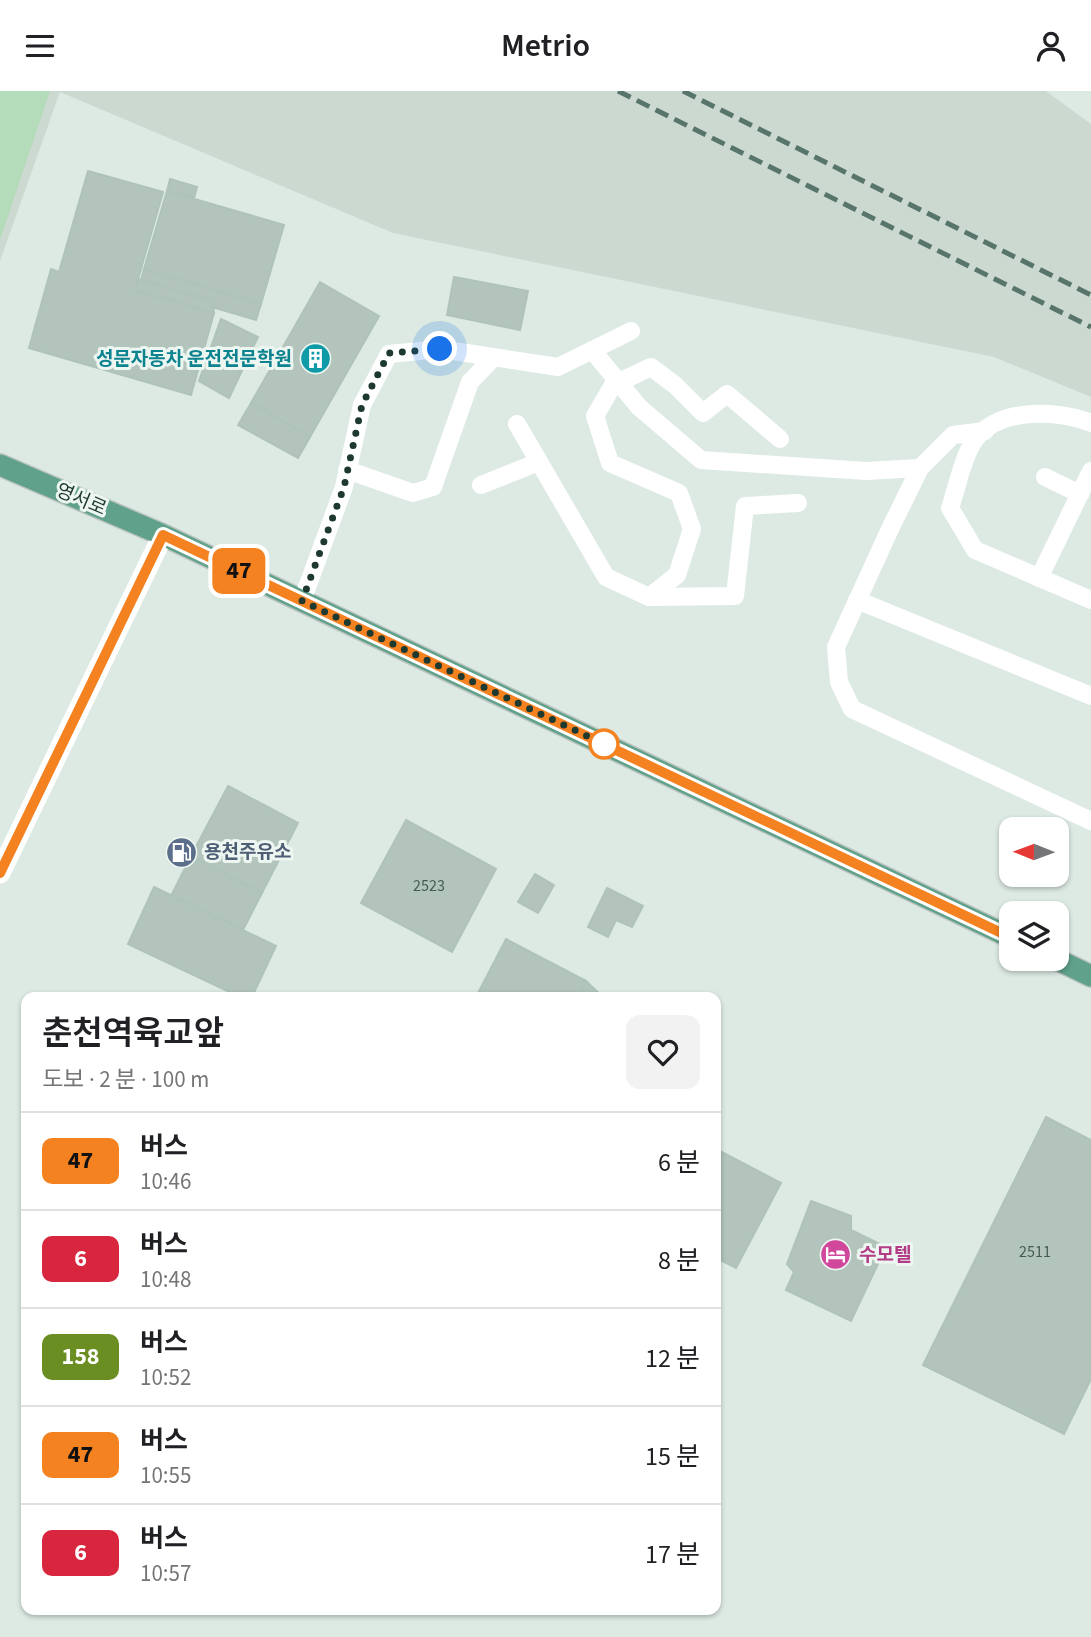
<!DOCTYPE html>
<html lang="ko">
<head>
<meta charset="utf-8">
<style>
  body { margin:0; font-family:"Source Sans 3","Noto Sans KR",sans-serif; background:#f2f2f2; color:#202124; height:100vh; display:flex; flex-direction:column; font-size:26px; white-space:nowrap }
  * { box-sizing:border-box; margin:0 }
  p { font-size:23px; color:#757577 }
  .icon { flex:none; width:38px; height:38px; fill:none; stroke:currentColor; stroke-width:2; stroke-linecap:round; stroke-linejoin:round }
  .map { position:relative; flex:1; overflow:hidden }
  .drawer { position:absolute; left:21px; top:901px; width:700px; height:623px; display:flex; flex-direction:column; background:#fff; border-radius:14px; box-shadow:0 2px 5px #0004 }
  .drawer>* { flex:none }
  .badge { padding:0 14px; border-radius:10px; font-size:24px; line-height:46px }
  .needle { width:46px; rotate:271deg }
  .buttons { position:absolute; left:999px; top:726px; display:grid; gap:14px }
  .buttons a { display:grid; place-items:center; width:70px; height:70px; border-radius:14px; background:#fff; box-shadow:0 2px 5px #0004; font-size:35px }
  .you { position:absolute; width:35px; height:35px; margin:-18px; border:5px solid #fff; border-radius:50%; background:#1a73e8; box-shadow:0 0 0 10px #1a73e833 }
  .map>.badge { position:absolute; translate:-50% -50%; box-shadow:0 0 0 4px #fff }
  .round { display:grid; place-items:center; flex:none; width:74px; height:74px; border-radius:14px; background:#f2f2f2 }
  .head { display:flex; align-items:center; justify-content:space-between; height:119px; padding:0 21px }
  h1 { font-size:33px; font-weight:600; line-height:52px }
  ul { padding:0; list-style:none }
  li { display:flex; align-items:center; gap:21px; height:98px; padding:0 21px; border-top:2px solid #e0e0e0 }
  li div { flex:1 }
  li b { display:block; font-size:26px }
  li em { font-style:normal }
  li .badge { min-width:77px; font-weight:700; text-align:center }
  header { display:flex; justify-content:space-between; align-items:center; height:91px; padding:0 21px; background:#fff; font-size:32px; font-weight:600 }
  .map>svg:first-child { display:block }
  .built { fill:#cbd9d1 }
  .green { fill:#b4dcbb }
  .building { fill:#b2c4bb; stroke:#afc3b9; stroke-width:2 }
  .lines { fill:none; stroke-linecap:round; stroke-linejoin:round }
  .primary-casing { stroke:#bcc4c1; stroke-width:24 }
  .lane { stroke:#fff; stroke-width:18 }
  .street { stroke:#fff; stroke-width:21 }
  .primary { stroke:#5fa18a; stroke-width:21 }
  .rail { stroke:#58756b; stroke-width:5; stroke-dasharray:14 7; stroke-linecap:butt }
  .line-casing { stroke:#fff; stroke-width:16 }
  .line { stroke:#f58220; stroke-width:10 }
  .walk { stroke:#1e392f; stroke-width:7; stroke-dasharray:0 12.6 }
  .stop-dot { fill:#fff; stroke:#f58220; stroke-width:3.5 }
  .labels { text-anchor:middle; dominant-baseline:central; stroke-width:6; stroke-linejoin:round; paint-order:stroke }
  .number-label { font-size:16px; fill:#435c52 }
  .culture-label { font-size:19px; font-weight:bold; fill:#0d838f; stroke:#edf6f1; text-anchor:end }
  .street-label { font-size:19px; fill:#1e392f; stroke:#edf6f1 }
  .service-label { font-size:19px; font-weight:bold; fill:#4e5e75; stroke:#edf6f1; text-anchor:start }
  .hotel-label { font-size:19px; font-weight:bold; fill:#b23c85; stroke:#edf6f1; text-anchor:start }
</style>
</head>
<body>
<header><svg class="icon" aria-label="menu" viewBox="0 0 24 24"><path d="M4 6h16M4 12h16M4 18h16"/></svg>Metrio<svg class="icon" aria-label="person" viewBox="0 0 24 24"><circle cx="12" cy="8" r="4"/><path d="M4 21q1-7 8-7t8 7"/></svg></header>
<div class="map">
<svg width="1091" height="1546" viewBox="0 0 1091 1546">
  <rect width="100%" height="100%" fill="#ddeae3"/>
  <polygon class="built" points="0,0 1046,0 1091,33 1091,306 994,266 393,142 60,1 0,170"/>
  <polygon class="green" points="0,0 50,0 0,149"/>
  <g class="building">
    <polygon points="88,80 163,101 135,199 214,222 191,304 29,257 51,178 59,181"/>
    <polygon points="170,88 197,96 194,107 167,100"/>
    <polygon points="167,100 284,134 261,213 144,178"/>
    <polygon points="144,178 261,213 256,229 212,216 213,210 141,189"/>
    <polygon points="454,186 528,200 520,239 447,224"/>
    <polygon points="138,188 213,210 214,222 135,199"/>
    <polygon points="320,191 379,225 310,346 251,312"/>
    <polygon points="221,228 258,246 229,307 199,290"/>
    <polygon points="251,312 310,346 298,367 238,334"/>
    <polygon points="228,695 298,732 262,802 191,765"/>
    <polygon points="406,729 496,778 452,861 361,812"/>
    <polygon points="191,765 262,802 243,839 171,805"/>
    <polygon points="535,783 554,794 538,822 518,811"/>
    <polygon points="154,796 276,855 252,906 240,906 128,853"/>
    <polygon points="607,797 643,815 632,836 616,829 608,846 588,836"/>
    <polygon points="506,848 586,890 577,906 476,906"/>
    <polygon points="586,890 603,906 577,906"/>
    <polygon points="1046,1026 1091,1049 1091,1288 1064,1343 923,1274"/>
    <polygon points="716,1058 781,1092 736,1177 716,1167"/>
    <polygon points="811,1110 851,1125 851,1139 886,1156 851,1230 786,1199 794,1181 787,1173"/>
  </g>
  <g class="lines">
    <defs>
      <g id="primary">
        <polyline points="0,374 163,444 1012,847"/>
        <polyline points="1056,868 1091,885"/>
      </g>
    </defs>
    <use href="#primary" class="primary-casing"/>
    <g class="lane">
      <polyline points="592,259 639,316 701,369 866,380 920,377"/>
      <path d="M1091 332C1056 318 991 316 971 355 961 373 957 397 950 417L975 459 1091 509"/>
      <polyline points="517,333 606,486 649,506 677,484 692,438 679,402 610,372 595,325 613,294 651,276 675,294 703,322 727,303 780,348"/>
      <polyline points="985,340 953,344 920,377 890,438 836,556 839,591 852,618 1091,730"/>
      <polyline points="347,379 413,402 433,396 470,291 494,266"/>
      <polyline points="1045,386 1080,403"/>
      <polyline points="481,394 539,371"/>
      <polyline points="1039,487 1091,380"/>
      <polyline points="649,506 735,505 745,415 798,412"/>
      <polyline points="857,509 1091,605"/>
      <polyline points="302,510 344,396 362,314 389,263 440,258 558,276 631,240"/>
    </g>
    <polyline class="street" points="0,782 163,444"/>
    <use href="#primary" class="primary"/>
    <g class="rail">
      <polyline points="618,0 1091,236"/>
      <polyline points="683,0 1091,204"/>
    </g>
  </g>
  <g class="lines">
    <defs>
      <polyline id="line" points="0,782 163,444 1012,847"/>
    </defs>
    <use href="#line" class="line-casing"/>
    <use href="#line" class="line"/>
    <polyline class="walk" points="440,258 389,262 362,314 344,396 302,510 604,653"/>
  </g>
  <defs>
    <symbol id="building-disc" viewBox="-11 -11 22 22"><circle r="9.5" fill="#0f9aa8" stroke="#edf6f1"/><path d="M-4-6H4V6H1V3H-1V6H-4ZM-2.5-4.3h1.7v1.8h-1.7ZM.8-4.3h1.7v1.8H.8ZM-2.5-1h1.7V.8h-1.7ZM.8-1h1.7V.8H.8Z" fill="#fff"/></symbol>
    <symbol id="fuel-disc" viewBox="-11 -11 22 22"><circle r="9.5" fill="#5c6f8a" stroke="#edf6f1"/><path d="M-5.5-6h7V0h2V4h1.3V-2.5L3-4.5l.8-.8L6-3V5H2.5V1h-1V6h-7ZM-4.2-4.7v3.2H.2V-4.7Z" fill="#fff"/></symbol>
    <symbol id="hotel-disc" viewBox="-11 -11 22 22"><circle r="9.5" fill="#d1479c" stroke="#edf6f1"/><path d="M-6-4.5h1.5V1H6V5H4.5V3h-9V5H-6ZM-4 0a1.8 1.8 0 1 1 3.6 0ZM.5 0V-2.5h3Q6-2.5 6 0Z" fill="#fff"/></symbol>
  </defs>
  <g fill-rule="evenodd">
    <use href="#building-disc" x="298" y="250" width="35" height="35"/>
    <use href="#fuel-disc" x="164" y="744" width="35" height="35"/>
    <use href="#hotel-disc" x="818" y="1146" width="35" height="35"/>
  </g>
  <circle class="stop-dot" cx="604" cy="653" r="14"/>
  <g class="labels">
    <g class="number-label">
      <text x="429" y="795">2523</text>
      <text x="1035" y="1161">2511</text>
    </g>
    <g class="culture-label">
      <text x="292" y="268">성문자동차 운전전문학원</text>
    </g>
    <g class="street-label">
      <text transform="translate(81 409) rotate(23)">영서로</text>
    </g>
    <g class="service-label">
      <text x="204" y="761">용천주유소</text>
    </g>
    <g class="hotel-label">
      <text x="859" y="1164">수모텔</text>
    </g>
  </g>
</svg>
<div class="buttons">
<a><svg class="needle" viewBox="-14 -14 28 28"><path d="M0-13l5 13h-10z" fill="#e53935"/><path d="M0 13l5-13h-10z" fill="#757577"/></svg></a>
<a><svg class="icon" aria-label="layers" viewBox="0 0 24 24"><path d="M12 4l9 5-9 5-9-5zM3 14l9 5 9-5"/></svg></a>
</div>
<div class="you" style="left:440px;top:258px"></div>
<b class="badge" style="left:239px;top:480px;background:#f58220;color:#111">47</b>
<section class="drawer">
<div class="head"><div><h1>춘천역육교앞</h1><p>도보 · 2 분 · 100 m</p></div><a class="round"><svg class="icon" aria-label="heart" viewBox="0 0 24 24"><path d="M12 20l-8-8c-3-5 5-10 8-4 3-6 11-1 8 4z"/></svg></a></div>
<ul>
<li><span class="badge" style="background:#f58220;color:#111">47</span><div><b>버스</b><p>10:46</p></div><em>6 분</em></li>
<li><span class="badge" style="background:#d7263d;color:#fff">6</span><div><b>버스</b><p>10:48</p></div><em>8 분</em></li>
<li><span class="badge" style="background:#6b8e23;color:#fff">158</span><div><b>버스</b><p>10:52</p></div><em>12 분</em></li>
<li><span class="badge" style="background:#f58220;color:#111">47</span><div><b>버스</b><p>10:55</p></div><em>15 분</em></li>
<li><span class="badge" style="background:#d7263d;color:#fff">6</span><div><b>버스</b><p>10:57</p></div><em>17 분</em></li>
</ul>
</section>
</div>
</body>
</html>
